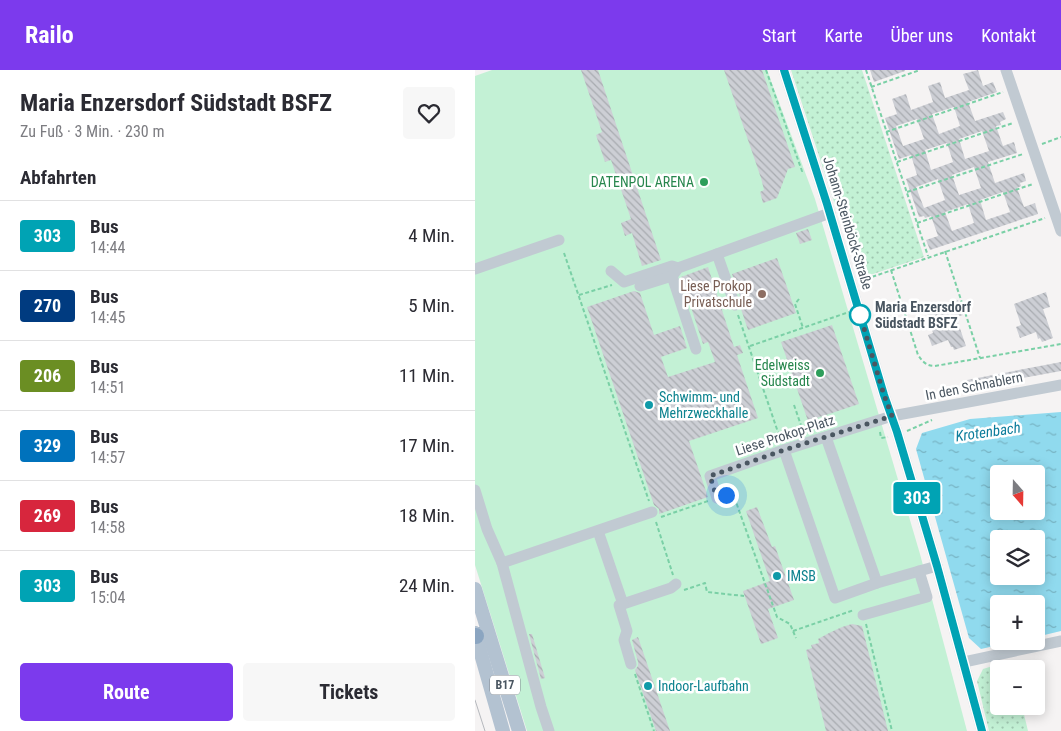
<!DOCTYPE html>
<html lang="de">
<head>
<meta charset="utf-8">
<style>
  body { margin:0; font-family:"Roboto Condensed",sans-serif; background:#f7f7f7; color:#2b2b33; height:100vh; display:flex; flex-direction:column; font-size:19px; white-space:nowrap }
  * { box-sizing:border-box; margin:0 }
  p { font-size:16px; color:#7c7c81 }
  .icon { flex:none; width:28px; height:28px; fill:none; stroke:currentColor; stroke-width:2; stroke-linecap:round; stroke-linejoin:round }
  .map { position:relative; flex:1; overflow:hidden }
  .side { display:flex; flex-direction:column; background:#fff; width:475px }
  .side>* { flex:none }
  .badge { padding:0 10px; border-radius:4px; font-size:18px; line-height:32px }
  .needle { width:32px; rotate:160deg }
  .controls { position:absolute; left:515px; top:395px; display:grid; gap:10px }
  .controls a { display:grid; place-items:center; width:55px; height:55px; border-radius:5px; background:#fff; box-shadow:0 2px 12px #0003; font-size:25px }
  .you { position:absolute; width:25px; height:25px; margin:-12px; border:4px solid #fff; border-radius:50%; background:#1a73e8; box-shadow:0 0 0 8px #1a73e833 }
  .map>.badge { position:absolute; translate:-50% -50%; box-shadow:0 0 0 2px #fff }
  h2 { padding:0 20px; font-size:19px; line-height:45px }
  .round { display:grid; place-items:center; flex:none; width:52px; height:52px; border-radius:5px; background:#f7f7f7 }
  .head { display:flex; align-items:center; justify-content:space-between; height:85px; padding:0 20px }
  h1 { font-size:24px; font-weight:700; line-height:38px }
  .primary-button { display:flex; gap:10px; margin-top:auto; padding:10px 20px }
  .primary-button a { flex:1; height:58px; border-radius:5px; background:#7c3aed; color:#fff; font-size:20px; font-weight:700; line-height:58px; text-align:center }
  .primary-button a+a { background:#f7f7f7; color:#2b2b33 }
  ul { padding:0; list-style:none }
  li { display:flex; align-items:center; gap:15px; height:70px; padding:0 20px; border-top:1px solid #e1e1e2 }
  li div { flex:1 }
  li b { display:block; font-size:19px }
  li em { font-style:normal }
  li .badge { min-width:55px; font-weight:700; text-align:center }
  header { display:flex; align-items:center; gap:30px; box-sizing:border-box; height:70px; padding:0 25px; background:#7c3aed; color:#fff }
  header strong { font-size:24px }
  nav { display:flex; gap:28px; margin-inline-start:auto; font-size:18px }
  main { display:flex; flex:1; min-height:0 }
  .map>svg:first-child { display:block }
  .grass { fill:url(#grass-dots) }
  .garden { fill:#c3f1d5 }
  .water { fill:url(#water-ripples); fill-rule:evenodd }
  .building { fill:url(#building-back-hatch); fill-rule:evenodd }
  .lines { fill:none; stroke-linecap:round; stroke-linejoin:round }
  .highway-casing { stroke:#7690ad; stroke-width:19 }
  .path { stroke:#7ad0a6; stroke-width:2; stroke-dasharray:4 2.5; stroke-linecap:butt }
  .minor { stroke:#c1cad2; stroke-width:11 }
  .major { stroke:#b3c2d1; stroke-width:14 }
  .highway { stroke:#8ba5c1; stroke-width:16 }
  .tram { stroke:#b5b8bd; stroke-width:1 }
  .line-casing { stroke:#fff; stroke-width:11 }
  .line { stroke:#00a3b4; stroke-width:8 }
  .walk { stroke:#4a5661; stroke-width:5; stroke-dasharray:0 9 }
  .leisure-dot { fill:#2e9e5b; stroke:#fff; stroke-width:2 }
  .education-dot { fill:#8d6e63; stroke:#fff; stroke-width:2 }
  .stop-dot { fill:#fff; stroke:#00a3b4; stroke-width:2.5 }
  .culture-dot { fill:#0f9aa8; stroke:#fff; stroke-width:2 }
  .labels { text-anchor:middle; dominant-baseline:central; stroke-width:5; stroke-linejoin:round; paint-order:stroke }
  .shield { fill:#fff; stroke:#808990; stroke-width:1 }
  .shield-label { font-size:12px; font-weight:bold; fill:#4a5661 }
  .leisure-label { font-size:14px; fill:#27864d; stroke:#fff; text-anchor:end }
  .street-label { font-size:14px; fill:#4a5661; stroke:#fff }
  .education-label { font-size:14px; fill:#785e54; stroke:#fff; text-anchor:end }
  .stop-label { font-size:14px; font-weight:bold; fill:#4a5661; stroke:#fff; text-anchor:start }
  .culture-label { font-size:14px; fill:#0d838f; stroke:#fff; text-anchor:start }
  .water-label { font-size:15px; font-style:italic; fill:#0c7c9b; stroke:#fff }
</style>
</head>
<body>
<header>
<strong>Railo</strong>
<nav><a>Start</a><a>Karte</a><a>Über uns</a><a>Kontakt</a></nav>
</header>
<main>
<section class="side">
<div class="head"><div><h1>Maria Enzersdorf Südstadt BSFZ</h1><p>Zu Fuß · 3 Min. · 230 m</p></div><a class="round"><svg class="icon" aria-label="heart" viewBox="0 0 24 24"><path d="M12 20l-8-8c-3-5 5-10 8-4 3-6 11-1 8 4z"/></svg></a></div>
<h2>Abfahrten</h2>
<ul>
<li><span class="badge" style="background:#00a3b4;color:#fff">303</span><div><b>Bus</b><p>14:44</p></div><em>4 Min.</em></li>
<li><span class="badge" style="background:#003b80;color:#fff">270</span><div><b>Bus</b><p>14:45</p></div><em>5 Min.</em></li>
<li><span class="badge" style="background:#6b8e23;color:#fff">206</span><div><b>Bus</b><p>14:51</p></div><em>11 Min.</em></li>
<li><span class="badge" style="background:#0072bc;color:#fff">329</span><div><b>Bus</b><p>14:57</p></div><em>17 Min.</em></li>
<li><span class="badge" style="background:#d7263d;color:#fff">269</span><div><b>Bus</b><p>14:58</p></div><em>18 Min.</em></li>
<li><span class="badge" style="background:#00a3b4;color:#fff">303</span><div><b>Bus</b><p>15:04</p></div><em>24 Min.</em></li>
</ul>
<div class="primary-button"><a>Route</a><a>Tickets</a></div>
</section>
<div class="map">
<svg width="586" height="661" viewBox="0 0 586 661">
  <defs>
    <pattern id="grass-dots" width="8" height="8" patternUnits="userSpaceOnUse" patternTransform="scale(1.25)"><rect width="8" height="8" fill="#c3f1d5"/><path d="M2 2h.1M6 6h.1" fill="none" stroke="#a0c6b0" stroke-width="1.8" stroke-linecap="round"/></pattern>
    <pattern id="water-ripples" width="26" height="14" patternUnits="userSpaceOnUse" patternTransform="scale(1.25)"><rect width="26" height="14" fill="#90daee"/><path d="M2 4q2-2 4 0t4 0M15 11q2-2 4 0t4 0" fill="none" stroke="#78b4c4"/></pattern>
    <pattern id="building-back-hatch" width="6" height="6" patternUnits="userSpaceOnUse" patternTransform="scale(1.25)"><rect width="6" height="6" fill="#cdcfd5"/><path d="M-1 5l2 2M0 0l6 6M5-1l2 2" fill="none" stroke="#a8abb0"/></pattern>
  </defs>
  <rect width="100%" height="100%" fill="#f5f3f3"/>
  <g class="grass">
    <path d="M316 0H387L449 187 386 208C381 180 379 168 363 144Z"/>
    <polygon points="534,591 539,599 524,599 524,636 547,636 553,661 514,661 502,611 508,599"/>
  </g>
  <polygon class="garden" points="17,0 292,0 340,129 445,484 492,661 52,661 0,495 0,6"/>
  <path class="water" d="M586 342V561L561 567V534H524V571H541L506 579 494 568 441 379 447 363 495 349ZM524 404H561V441H524ZM524 469H561V506H524Z"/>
  <g class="building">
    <polygon points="106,0 123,0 186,190 167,196 157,163 150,166 146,153 156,149 136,90 130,92 121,65 127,62"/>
    <polygon points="249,0 287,0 320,97 313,99 302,128 288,133 285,122 289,120 286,108"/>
    <polygon points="395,0 430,0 430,1 399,12"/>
    <path d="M503 0 508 16 518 12 522 22 493 32 500 51 528 42 531 49 525 52 526 55 521 56 528 76 539 72 542 83 513 92 520 113 549 103 551 111 545 113 546 116 542 118 549 137 560 133 563 144 455 180 451 170 463 166 456 146 450 148 449 146 444 147 431 109 442 105 436 85 424 89 410 48 422 44 417 29 431 24 436 40 458 32 453 16 465 12 470 28 494 20 488 4ZM479 37 485 56 464 64 457 44ZM442 49 449 69 428 76 421 56ZM507 61 514 81 490 89 484 69ZM472 73 478 92 456 100 450 80ZM499 97 506 118 484 125 477 105ZM463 109 470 130 449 138 441 117ZM528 122 535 142 511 150 505 130ZM493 134 499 153 477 161 470 142Z"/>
    <polygon points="333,159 337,170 325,174 321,163"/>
    <polygon points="302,188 321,243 273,260 266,239 267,232 257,204"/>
    <polygon points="233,197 259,277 265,275 268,283 262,285 283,348 214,371 233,427 184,444 184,439 179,435 112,237 159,221 165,223 179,265 205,256 212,278 186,287 193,307 240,292 233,272 228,274 206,207"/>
    <polygon points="571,222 575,237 568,239 578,268 567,272 565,268 563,269 561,262 545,268 541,257 546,255 539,234"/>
    <polygon points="483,230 488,245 481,247 491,276 479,280 478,277 476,277 473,270 457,276 453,265 458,263 452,242"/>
    <polygon points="357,255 384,334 333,351 306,272"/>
    <polygon points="586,292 586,301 493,318 492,310"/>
    <polygon points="282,437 297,477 300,476 319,530 293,539 303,568 286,574 268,521 295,511 271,441"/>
    <polygon points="377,554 387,556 413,661 351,661 331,580 337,578 336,575 344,573 343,569 354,563 367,557"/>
    <polygon points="54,564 57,564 70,608 66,609"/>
    <polygon points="163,567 195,661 181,661 160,600 163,596 163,592 157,570"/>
  </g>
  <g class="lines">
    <defs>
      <polyline id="highway" points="0,566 1,566"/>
    </defs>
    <use href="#highway" class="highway-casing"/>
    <g class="path">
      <polyline points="291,0 327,101 329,100"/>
      <polyline points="391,0 453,186"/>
      <polyline points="396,17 445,0"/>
      <polyline points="411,62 528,22"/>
      <polyline points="567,74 586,67"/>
      <polyline points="422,92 538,53"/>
      <polyline points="432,122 548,84"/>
      <polyline points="442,153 558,114"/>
      <polyline points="470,181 505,288"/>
      <polyline points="89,183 174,431"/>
      <path d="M416 200 443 285C448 292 451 296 460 296L586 274"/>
      <polyline points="385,211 570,148"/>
      <polyline points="104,225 137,215"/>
      <polyline points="324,229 320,234 328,258"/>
      <polyline points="263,245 306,371"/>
      <polyline points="275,276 374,242"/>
      <polyline points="319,335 329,364"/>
      <polyline points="432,361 457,350"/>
      <polyline points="405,362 406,368 413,367"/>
      <polyline points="252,426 256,427 261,432 302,547 315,554 321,568"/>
      <polyline points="186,447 233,431"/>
      <polyline points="181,452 198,505"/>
      <polyline points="209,520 230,513 232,522 269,526"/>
      <polyline points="391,554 417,661"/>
      <polyline points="318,561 379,540"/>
      <polyline points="160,604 179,661"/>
    </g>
    <g class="minor">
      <polyline points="309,0 352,134 409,325 422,362 462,496 507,661"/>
      <polyline points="531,0 586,161"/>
      <polyline points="242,184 260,235"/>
      <polyline points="0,199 84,170"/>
      <polyline points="136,201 149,212 197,196 203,198 355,143"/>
      <polyline points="197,206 221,279"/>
      <polyline points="165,216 197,206 201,201"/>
      <polyline points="351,367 402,513 462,496"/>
      <polyline points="309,380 360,528 402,513"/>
      <polyline points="0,420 12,459 27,493"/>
      <polyline points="242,428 235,406 309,380 417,346 586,315"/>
      <polyline points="123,461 148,534 196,518 201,514"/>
      <polyline points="148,534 144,535 152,561 149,570 156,594"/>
      <polyline points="388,545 452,527 444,501"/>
      <polyline points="489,592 586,571"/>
      <polyline points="74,661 66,637 27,493 177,442"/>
    </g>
    <g class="major">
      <polyline points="0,519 44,661"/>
      <polyline points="0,563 28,661"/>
    </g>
    <use href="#highway" class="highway"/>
    <polyline class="tram" points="0,630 10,661"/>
  </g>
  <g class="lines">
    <defs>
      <polyline id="line" points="309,0 352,134 409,325 422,362 462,496 507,661"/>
    </defs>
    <use href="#line" class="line-casing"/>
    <use href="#line" class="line"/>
    <polyline class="walk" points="251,425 242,428 235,406 309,380 417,346 409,325 385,245"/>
  </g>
  <g class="leisure-dot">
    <circle cx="229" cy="112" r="5"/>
    <circle cx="345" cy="303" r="5"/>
  </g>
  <circle class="education-dot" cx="287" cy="224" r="5"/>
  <circle class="stop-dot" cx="385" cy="245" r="10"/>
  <g class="culture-dot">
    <circle cx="174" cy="335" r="5"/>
    <circle cx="302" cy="506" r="5"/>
    <circle cx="173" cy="616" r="5"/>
  </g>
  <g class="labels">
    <rect class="shield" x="15" y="605.5" width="30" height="19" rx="4"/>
    <g class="shield-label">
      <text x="30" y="615">B17</text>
    </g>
    <g class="leisure-label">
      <text x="219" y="112">DATENPOL ARENA</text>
      <text x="335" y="295">Edelweiss<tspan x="335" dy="16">Südstadt</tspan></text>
    </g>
    <g class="street-label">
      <text transform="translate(373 153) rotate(73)">Johann-Steinböck-Straße</text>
      <text transform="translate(499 316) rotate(-11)">In den Schnablern</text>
      <text transform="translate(310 365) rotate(-18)">Liese Prokop-Platz</text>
    </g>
    <g class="education-label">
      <text x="277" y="216">Liese Prokop<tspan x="277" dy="16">Privatschule</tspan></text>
    </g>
    <g class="stop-label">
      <text x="400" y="237">Maria Enzersdorf<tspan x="400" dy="16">Südstadt BSFZ</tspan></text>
    </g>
    <g class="culture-label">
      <text x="184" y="327">Schwimm- und<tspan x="184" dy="16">Mehrzweckhalle</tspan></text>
      <text x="312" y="506">IMSB</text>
      <text x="183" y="616">Indoor-Laufbahn</text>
    </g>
    <g class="water-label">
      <text transform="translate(513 362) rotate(-8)">Krotenbach</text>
    </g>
  </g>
</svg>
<div class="controls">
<a><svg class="needle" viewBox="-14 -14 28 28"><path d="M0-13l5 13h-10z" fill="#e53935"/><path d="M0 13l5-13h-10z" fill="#7c7c81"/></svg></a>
<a><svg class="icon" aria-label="layers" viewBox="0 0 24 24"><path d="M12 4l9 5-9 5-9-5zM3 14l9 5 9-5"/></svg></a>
<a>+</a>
<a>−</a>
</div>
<div class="you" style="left:251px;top:425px"></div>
<b class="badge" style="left:442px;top:428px;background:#00a3b4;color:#fff">303</b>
</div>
</main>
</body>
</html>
